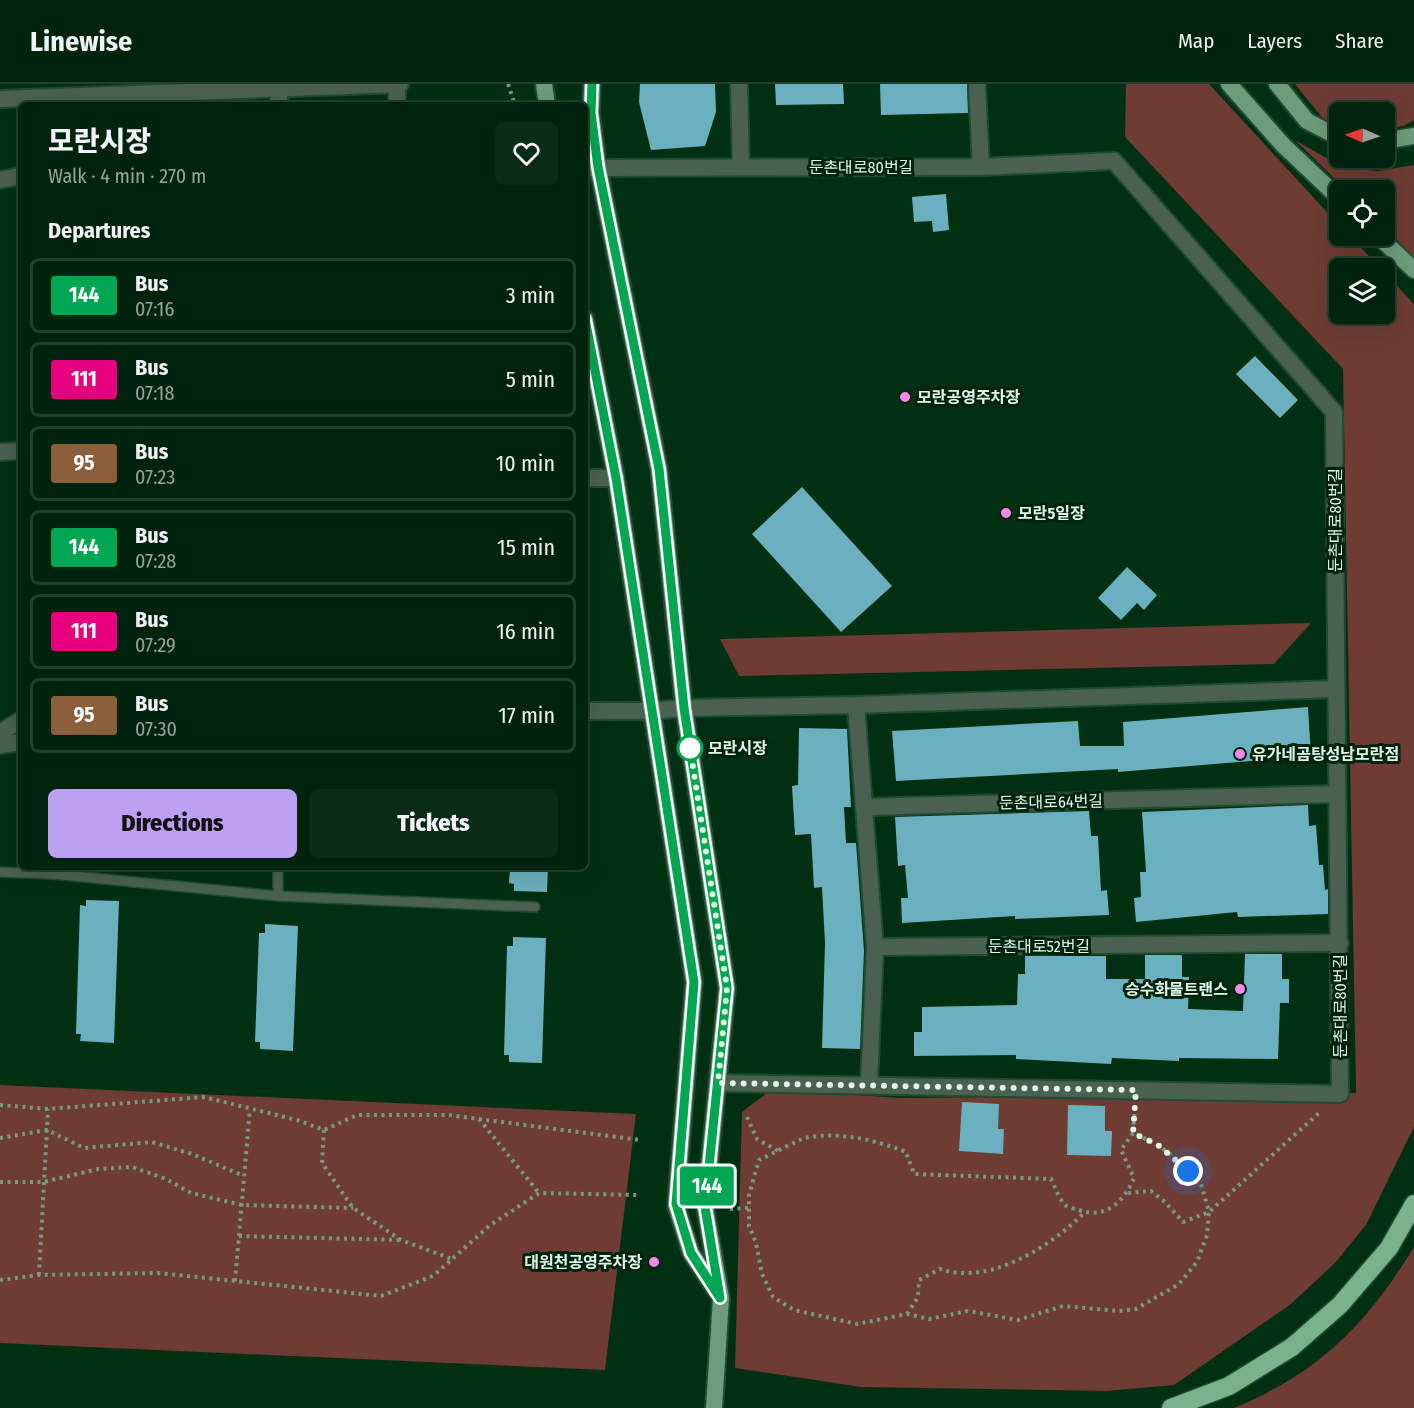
<!DOCTYPE html>
<html lang="en">
<head>
<meta charset="utf-8">
<style>
  body { margin:0; font-family:"Fira Sans Condensed","Noto Sans KR",sans-serif; background:#0a2b17; color:#f1f3f6; height:100vh; display:flex; flex-direction:column; font-size:22px; white-space:nowrap }
  * { box-sizing:border-box; margin:0 }
  p { font-size:20px; color:#95a49e }
  .icon { flex:none; width:33px; height:33px; fill:none; stroke:currentColor; stroke-width:2; stroke-linecap:round; stroke-linejoin:round }
  .map { position:relative; flex:1; overflow:hidden }
  .drawer { position:absolute; left:18px; top:18px; width:570px; height:768px; display:flex; flex-direction:column; background:#00230e; border-radius:9px; box-shadow:0 6px 24px #0002,0 0 0 2px #22402e }
  .drawer>* { flex:none }
  .badge { padding:0 12px; border-radius:4px; font-size:21px; line-height:39px }
  .needle { width:39px; rotate:272deg }
  .buttons { position:absolute; left:1329px; top:18px; display:grid; gap:12px }
  .buttons a { display:grid; place-items:center; width:66px; height:66px; border-radius:9px; background:#00230e; box-shadow:0 6px 24px #0002,0 0 0 2px #22402e; font-size:30px }
  .you { position:absolute; width:30px; height:30px; margin:-15px; border:4px solid #fff; border-radius:50%; background:#1a73e8; box-shadow:0 0 0 9px #1a73e833 }
  .map>.badge { position:absolute; translate:-50% -50%; box-shadow:0 0 0 3px #fff }
  h2 { padding:0 30px; font-size:22px; line-height:54px }
  .round { display:grid; place-items:center; flex:none; width:63px; height:63px; border-radius:9px; background:#0a2b17 }
  .headline { display:flex; align-items:center; justify-content:space-between; height:102px; padding:0 30px }
  h1 { font-size:28px; font-weight:800; line-height:45px }
  .button { display:flex; gap:12px; margin-top:auto; padding:12px 30px }
  .button a { flex:1; height:69px; border-radius:9px; background:#bca0f2; color:#111; font-size:24px; font-weight:800; line-height:69px; text-align:center }
  .button a+a { background:#0a2b17; color:#f1f3f6 }
  ul { padding:0; list-style:none }
  li { display:flex; align-items:center; gap:18px; height:75px; margin:0 12px 9px; padding:0 18px; border:3px solid #22402e; border-radius:9px }
  li div { flex:1 }
  li b { display:block; font-size:22px }
  li em { font-style:normal }
  li .badge { min-width:66px; font-weight:700; text-align:center }
  header { display:flex; align-items:center; gap:36px; box-sizing:border-box; height:84px; padding:0 30px; background:#00230e; border-bottom:2px solid #22402e }
  header strong { font-size:28px }
  nav { display:flex; gap:33px; margin-inline-start:auto; font-size:21px }
  .map>svg:first-child { display:block }
  .green { fill:#6e3c32 }
  .building { fill:#6bb0be }
  .lines { fill:none; stroke-linecap:round; stroke-linejoin:round }
  .service-casing { stroke:#1f4b30; stroke-width:12 }
  .minor-casing { stroke:#1f4b30; stroke-width:20 }
  .primary-casing { stroke:#1f4b30; stroke-width:20 }
  .motorway-casing { stroke:#1f4b30; stroke-width:21 }
  .path { stroke:#779a82; stroke-width:4; stroke-dasharray:3 4.5; stroke-linecap:butt }
  .service { stroke:#4a6150; stroke-width:9 }
  .minor { stroke:#4a6150; stroke-width:16 }
  .primary { stroke:#6c9c79; stroke-width:16 }
  .motorway { stroke:#79b389; stroke-width:18 }
  .line-casing { stroke:#fff; stroke-width:14 }
  .line { stroke:#00a651; stroke-width:9 }
  .walk { stroke:#dff8e5; stroke-width:6; stroke-dasharray:0 10.8 }
  .poi-dot { fill:#f888ea; stroke:#00230d; stroke-width:2 }
  .stop-dot { fill:#fff; stroke:#00a651; stroke-width:3 }
  .labels { text-anchor:middle; dominant-baseline:central; stroke-width:6; stroke-linejoin:round; paint-order:stroke }
  .street-label { font-size:16px; fill:#dff8e5; stroke:#00230d }
  .poi-label { font-size:16px; font-weight:bold; fill:#dff8e5; stroke:#00230d; text-anchor:start }
  .stop-label { font-size:16px; font-weight:bold; fill:#dff8e5; stroke:#00230d; text-anchor:start }
</style>
</head>
<body>
<header>
<strong>Linewise</strong>
<nav><a>Map</a><a>Layers</a><a>Share</a></nav>
</header>
<div class="map">
<svg width="1414" height="1324" viewBox="0 0 1414 1324">
  <rect width="100%" height="100%" fill="#002f12"/>
  <g class="green">
    <polygon points="1126,0 1209,0 1339,141 1340,152 1349,152 1381,184 1340,184 1340,230 1384,230 1385,189 1414,220 1414,1043 1366,1141 1335,1179 1291,1220 1174,1301 1107,1307 861,1303 735,1284 742,1028 771,1006 902,1014 1356,1009 1343,285 1125,53"/>
    <polygon points="1295,0 1414,0 1414,36 1404,42 1385,45 1384,28 1340,28 1339,42 1324,36"/>
    <polygon points="1295,56 1344,84 1378,87 1414,81 1414,173 1385,144 1384,106 1346,106"/>
    <polygon points="1311,539 1274,580 739,592 720,555"/>
    <polygon points="0,1001 636,1030 605,1286 0,1259"/>
    <path d="M1414 1163V1324H1234C1320 1288 1366 1241 1414 1163Z"/>
  </g>
  <g class="building">
    <polygon points="640,0 715,0 716,28 705,62 651,66 639,18"/>
    <polygon points="775,0 843,0 844,20 776,21"/>
    <polygon points="880,0 967,0 968,29 881,31"/>
    <polygon points="946,110 949,146 933,148 932,137 914,138 912,113"/>
    <polygon points="1255,272 1298,316 1280,334 1236,290"/>
    <polygon points="802,403 892,502 841,548 752,450"/>
    <polygon points="1127,483 1157,511 1144,526 1137,519 1121,536 1098,514"/>
    <polygon points="1308,623 1311,672 1118,688 1118,685 896,697 892,647 1078,637 1080,662 1124,662 1123,638"/>
    <polygon points="799,644 847,645 851,723 844,723 846,759 856,759 864,867 860,965 822,964 825,859 822,803 814,804 811,750 795,751 792,702 798,701"/>
    <polygon points="1308,721 1309,742 1316,741 1319,781 1323,781 1325,806 1328,805 1328,830 1238,833 1237,828 1136,838 1134,814 1141,813 1140,788 1146,788 1142,728"/>
    <polygon points="1089,727 1091,752 1098,752 1101,807 1107,806 1109,831 1015,835 1015,832 902,839 901,814 908,814 905,781 898,782 895,733"/>
    <polygon points="510,783 548,783 547,808 514,807 514,800 509,799"/>
    <polygon points="86,816 119,817 114,959 80,957 81,950 76,950 80,821 86,822"/>
    <polygon points="265,840 298,842 293,967 260,965 260,958 255,958 259,849 265,849"/>
    <polygon points="513,853 546,854 542,979 509,978 509,971 504,971 507,862 513,862"/>
    <polygon points="1245,870 1282,870 1282,895 1289,895 1289,919 1280,919 1278,975 1179,974 1179,977 1112,974 1111,980 1016,975 1016,971 914,972 914,948 922,948 922,923 1017,921 1018,890 1025,890 1025,872 1106,872 1106,895 1145,895 1145,871 1182,871 1182,893 1189,893 1188,925 1243,927"/>
    <polygon points="962,1018 999,1020 998,1045 1004,1045 1003,1070 959,1067"/>
    <polygon points="1068,1021 1105,1022 1105,1047 1112,1047 1111,1072 1067,1071"/>
  </g>
  <g class="lines">
    <defs>
      <g id="service">
        <polyline points="0,788 52,790 278,812 535,823"/>
        <polyline points="278,812 278,783"/>
      </g>
      <g id="minor">
        <polyline points="397,0 397,21"/>
        <polyline points="739,0 741,82"/>
        <polyline points="977,0 981,83"/>
        <polyline points="0,15 400,0"/>
        <polyline points="279,21 279,4"/>
        <polyline points="585,84 981,83 1114,77 1334,328 1340,1010 718,999"/>
        <polyline points="0,96 21,92"/>
        <polyline points="0,368 21,367"/>
        <polyline points="585,394 616,394"/>
        <polyline points="856,621 875,863 869,1000"/>
        <polyline points="585,627 651,627 684,624 856,621 1336,605"/>
        <polyline points="0,649 21,636"/>
        <polyline points="0,661 21,658"/>
        <polyline points="866,723 1337,710"/>
        <polyline points="875,863 1340,859"/>
      </g>
      <g id="primary">
        <polyline points="544,0 547,21"/>
        <polyline points="592,0 591,29 598,83 659,385 684,624 727,904 705,1123 721,1214 714,1324"/>
        <polyline points="1229,0 1283,61 1340,115"/>
        <polyline points="1277,0 1307,37 1340,54"/>
        <polyline points="1384,57 1414,52"/>
        <polyline points="1378,152 1414,186"/>
        <polyline points="585,235 616,394 694,898 676,1121 691,1169 717,1208"/>
      </g>
      <polyline id="motorway" points="1171,1324 1229,1302 1292,1263 1340,1221 1389,1164 1414,1120"/>
    </defs>
    <use href="#service" class="service-casing"/>
    <use href="#minor" class="minor-casing"/>
    <use href="#primary" class="primary-casing"/>
    <use href="#motorway" class="motorway-casing"/>
    <g class="path">
      <polyline points="508,0 515,21"/>
      <polyline points="0,1021 48,1025 204,1013 297,1036 324,1046 357,1031 448,1031 640,1056"/>
      <polyline points="747,1033 757,1055 778,1067"/>
      <polyline points="479,1035 539,1109"/>
      <polyline points="324,1046 322,1079 353,1124 401,1156 452,1175"/>
      <path d="M1133 1049 1121 1066 1134 1094C1124 1117 1106 1136 1079 1126 1075 1125 1068 1123 1065 1121 1059 1115 1055 1103 1051 1095L914 1090 906 1068C876 1056 838 1047 805 1054 796 1057 770 1071 759 1076L749 1111V1142L756 1159 762 1190 773 1213 794 1226 857 1240 907 1230 929 1235 968 1227 1018 1236 1063 1222 1119 1227 1136 1225 1179 1200 1197 1178 1207 1151 1209 1128 1201 1100 1175 1074 1158 1061 1133 1049 1135 1025"/>
      <polyline points="0,1054 47,1046 84,1064 152,1058 192,1070 244,1092"/>
      <polyline points="0,1098 44,1098 98,1085 132,1083 166,1095 191,1109 242,1121 353,1124"/>
      <polyline points="1128,1109 1151,1107 1165,1118 1183,1138 1209,1128 1319,1029"/>
      <polyline points="730,1125 748,1124"/>
      <polyline points="239,1152 401,1156"/>
      <polyline points="39,1191 48,1025"/>
      <polyline points="0,1196 39,1191 158,1189 381,1212 433,1192 489,1142 539,1109 639,1111"/>
      <polyline points="235,1197 250,1025"/>
      <path d="M907 1230 918 1213 919 1196 940 1185C990 1202 1051 1162 1084 1129"/>
    </g>
    <use href="#service" class="service"/>
    <use href="#minor" class="minor"/>
    <use href="#primary" class="primary"/>
    <use href="#motorway" class="motorway"/>
  </g>
  <g class="lines">
    <defs>
      <polyline id="line" points="585,235 616,394 694,898 676,1120 691,1169 720,1214 705,1123 727,904 684,624 659,385 598,83 591,29 592,0"/>
    </defs>
    <use href="#line" class="line-casing"/>
    <use href="#line" class="line"/>
    <polyline class="walk" points="690,664 689,657 727,904 718,999 1136,1006 1133,1049 1158,1061 1188,1087"/>
  </g>
  <g class="poi-dot">
    <circle cx="905" cy="313" r="6"/>
    <circle cx="1006" cy="429" r="6"/>
    <circle cx="1240" cy="670" r="6"/>
    <circle cx="1240" cy="905" r="6"/>
    <circle cx="654" cy="1178" r="6"/>
  </g>
  <circle class="stop-dot" cx="690" cy="664" r="12"/>
  <g class="labels">
    <g class="street-label">
      <text x="861" y="83">둔촌대로80번길</text>
      <text transform="translate(1335 436) rotate(-90)">둔촌대로80번길</text>
      <text transform="translate(1051 718) rotate(-1)">둔촌대로64번길</text>
      <text x="1039" y="862">둔촌대로52번길</text>
      <text transform="translate(1340 922) rotate(-90)">둔촌대로80번길</text>
    </g>
    <g class="poi-label">
      <text x="917" y="313">모란공영주차장</text>
      <text x="1018" y="429">모란5일장</text>
      <text x="1252" y="670">유가네곰탕성남모란점</text>
      <text x="1228" y="905" text-anchor="end">승수화물트랜스</text>
      <text x="642" y="1178" text-anchor="end">대원천공영주차장</text>
    </g>
    <g class="stop-label">
      <text x="708" y="664">모란시장</text>
    </g>
  </g>
</svg>
<div class="buttons">
<a><svg class="needle" viewBox="-14 -14 28 28"><path d="M0-13l5 13h-10z" fill="#e53935"/><path d="M0 13l5-13h-10z" fill="#95a49e"/></svg></a>
<a><svg class="icon" aria-label="locate" viewBox="0 0 24 24"><circle cx="12" cy="12" r="6"/><path d="M12 2v4M12 18v4M2 12h4M18 12h4"/></svg></a>
<a><svg class="icon" aria-label="layers" viewBox="0 0 24 24"><path d="M12 4l9 5-9 5-9-5zM3 14l9 5 9-5"/></svg></a>
</div>
<div class="you" style="left:1188px;top:1087px"></div>
<b class="badge" style="left:707px;top:1102px;background:#00a651;color:#fff">144</b>
<section class="drawer">
<div class="headline"><div><h1>모란시장</h1><p>Walk · 4 min · 270 m</p></div><a class="round"><svg class="icon" aria-label="heart" viewBox="0 0 24 24"><path d="M12 20l-8-8c-3-5 5-10 8-4 3-6 11-1 8 4z"/></svg></a></div>
<h2>Departures</h2>
<ul>
<li><span class="badge" style="background:#00a651;color:#fff">144</span><div><b>Bus</b><p>07:16</p></div><em>3 min</em></li>
<li><span class="badge" style="background:#e6007e;color:#fff">111</span><div><b>Bus</b><p>07:18</p></div><em>5 min</em></li>
<li><span class="badge" style="background:#8b5e3c;color:#fff">95</span><div><b>Bus</b><p>07:23</p></div><em>10 min</em></li>
<li><span class="badge" style="background:#00a651;color:#fff">144</span><div><b>Bus</b><p>07:28</p></div><em>15 min</em></li>
<li><span class="badge" style="background:#e6007e;color:#fff">111</span><div><b>Bus</b><p>07:29</p></div><em>16 min</em></li>
<li><span class="badge" style="background:#8b5e3c;color:#fff">95</span><div><b>Bus</b><p>07:30</p></div><em>17 min</em></li>
</ul>
<div class="button"><a>Directions</a><a>Tickets</a></div>
</section>
</div>
</body>
</html>
